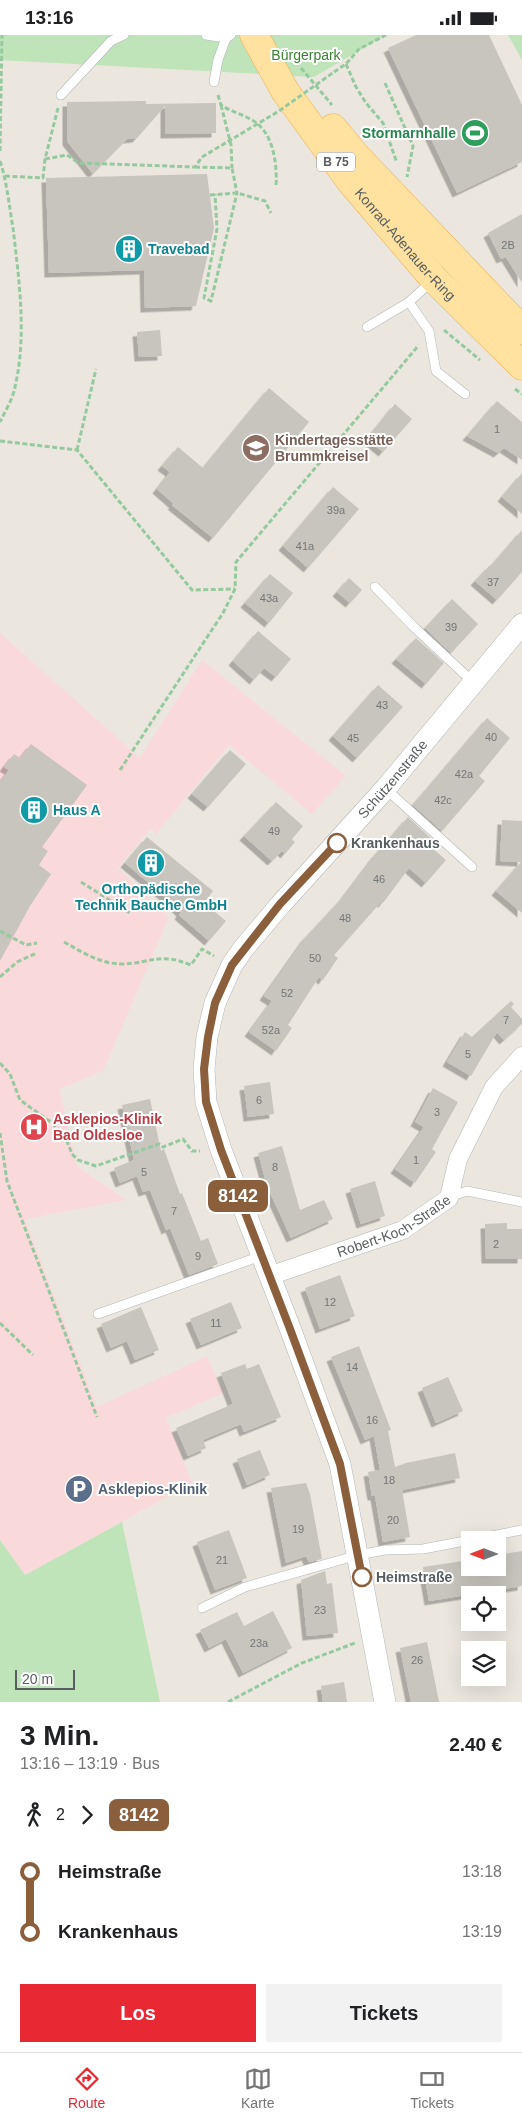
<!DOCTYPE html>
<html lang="de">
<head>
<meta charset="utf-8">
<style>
  body { margin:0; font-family:Arial,sans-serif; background:#f2f2f2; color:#202124; height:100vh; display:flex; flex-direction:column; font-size:19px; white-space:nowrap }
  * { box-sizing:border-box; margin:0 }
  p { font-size:16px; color:#757577 }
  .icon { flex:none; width:28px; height:28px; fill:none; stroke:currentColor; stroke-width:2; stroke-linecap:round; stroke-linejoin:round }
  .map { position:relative; height:1667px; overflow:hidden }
  .side { display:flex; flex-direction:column; background:#fff; flex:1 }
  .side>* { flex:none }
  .badge { padding:0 10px; border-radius:8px; font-size:18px; line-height:32px }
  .needle { width:32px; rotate:270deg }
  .controls { position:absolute; left:461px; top:1496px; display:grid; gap:10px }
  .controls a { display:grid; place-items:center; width:45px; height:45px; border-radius:0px; background:#fff; box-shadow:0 5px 20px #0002; font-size:25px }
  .scale { position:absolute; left:15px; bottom:12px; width:60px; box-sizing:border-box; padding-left:5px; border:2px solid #585d60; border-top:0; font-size:14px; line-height:18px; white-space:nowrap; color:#585d60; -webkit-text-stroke:4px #fff; paint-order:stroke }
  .map>.badge { position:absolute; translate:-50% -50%; box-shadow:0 0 0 2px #fff }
  .legs { display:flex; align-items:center; gap:8px; height:55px; padding:0 20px; font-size:16px }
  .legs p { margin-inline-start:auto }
  .overview { display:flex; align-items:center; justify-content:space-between; height:85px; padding:0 20px }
  h1 { font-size:28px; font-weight:800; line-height:38px }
  .primary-button { display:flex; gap:10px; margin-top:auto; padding:10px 20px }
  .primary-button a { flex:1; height:58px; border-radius:0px; background:#e82833; color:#fff; font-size:20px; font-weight:800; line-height:58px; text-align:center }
  .primary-button a+a { background:#f2f2f2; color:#202124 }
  ul { padding:0 20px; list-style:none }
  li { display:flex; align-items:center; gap:18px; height:60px; font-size:19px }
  li i { display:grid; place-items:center; width:8px; height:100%; margin:0 6px; background:currentColor }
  li i::after { content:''; width:12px; height:12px; margin:-6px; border:4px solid; border-radius:50%; background:#fff }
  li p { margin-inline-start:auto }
  li:first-child i { background:linear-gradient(#0000 50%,currentColor 0) }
  li:last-child i { background:linear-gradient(currentColor 50%,#0000 0) }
  .status { display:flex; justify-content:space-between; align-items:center; height:35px; padding:0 25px; background:#fff; direction:ltr }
  .status svg { height:14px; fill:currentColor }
  .tabs { display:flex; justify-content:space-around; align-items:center; height:70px; border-top:1px solid #e0e0e0; background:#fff; font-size:14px; color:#757577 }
  .tabs a { display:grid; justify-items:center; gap:2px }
  .tabs .on { color:#e82833 }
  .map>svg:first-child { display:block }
  .medical { fill:#fad9da }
  .green { fill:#c0e4ba }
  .building { fill:#c8c4be; filter:url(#shadow) }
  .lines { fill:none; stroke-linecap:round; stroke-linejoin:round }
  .service-casing { stroke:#b2b6ba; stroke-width:10 }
  .minor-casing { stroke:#b2b6ba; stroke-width:19 }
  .tertiary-casing { stroke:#b2b6ba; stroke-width:22 }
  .primary-casing { stroke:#f1ae52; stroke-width:29 }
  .path { stroke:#96c99d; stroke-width:3; stroke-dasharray:5 2.5; stroke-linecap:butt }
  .service { stroke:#fff; stroke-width:9 }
  .minor { stroke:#fff; stroke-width:18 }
  .tertiary { stroke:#fff; stroke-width:21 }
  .primary { stroke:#ffe2a0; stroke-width:28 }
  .path-bridge { stroke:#96c99d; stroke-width:3; stroke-dasharray:5 2.5; stroke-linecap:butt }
  .line-1-casing { stroke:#fff; stroke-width:11 }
  .line-1 { stroke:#8b5e3c; stroke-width:8 }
  .stop-1-dot { fill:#fff; stroke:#8b5e3c; stroke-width:2.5 }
  .labels { text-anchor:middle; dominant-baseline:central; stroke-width:4; stroke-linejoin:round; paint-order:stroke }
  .number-label { font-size:11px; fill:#747778 }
  .shield { fill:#fff; stroke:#8a8e90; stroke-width:1 }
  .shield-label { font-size:12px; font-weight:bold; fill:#585d60 }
  .park-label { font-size:14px; fill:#3b8334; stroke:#fff }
  .leisure-label { font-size:14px; font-weight:bold; fill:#27864d; stroke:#fff; text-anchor:end }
  .street-label { font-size:14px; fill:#585d60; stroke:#fff }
  .culture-label { font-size:14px; font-weight:bold; fill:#0d838f; stroke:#fff; text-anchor:start }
  .education-label { font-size:14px; font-weight:bold; fill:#785e54; stroke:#fff; text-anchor:start }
  .stop-label { font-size:14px; font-weight:bold; fill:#585d60; stroke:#fff; text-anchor:start }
  .health-label { font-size:14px; font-weight:bold; fill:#be3a42; stroke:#fff; text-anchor:start }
  .service-label { font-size:14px; font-weight:bold; fill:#4e5e75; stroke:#fff; text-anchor:start }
</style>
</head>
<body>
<div class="status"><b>13:16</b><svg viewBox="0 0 49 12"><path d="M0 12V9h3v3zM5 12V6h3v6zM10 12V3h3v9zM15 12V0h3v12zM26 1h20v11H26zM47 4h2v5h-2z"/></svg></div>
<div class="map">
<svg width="522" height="1667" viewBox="0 0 522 1667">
  <defs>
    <filter id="shadow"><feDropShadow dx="-4.5" dy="4.5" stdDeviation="0" flood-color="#0004"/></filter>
  </defs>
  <rect width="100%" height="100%" fill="#ebe7df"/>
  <polygon class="medical" points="0,598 140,723 202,625 346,741 312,779 229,710 156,799 150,794 118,833 169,882 103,1036 59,1054 77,1131 126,1165 25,1184 97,1372 207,1321 223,1358 166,1383 192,1448 25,1540 0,1505"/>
  <g class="green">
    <polygon points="0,0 386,0 314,42 0,25"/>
    <polygon points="508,0 522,0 522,25"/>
    <polygon points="122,1487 160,1667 0,1667 0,1505 25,1540"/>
  </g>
  <g class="building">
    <polygon points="416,0 489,0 522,70 522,127 457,158 388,13"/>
    <polygon points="146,66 146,69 216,68 216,98 165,99 165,71 137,103 127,104 93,139 67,106 67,67"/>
    <polygon points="207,139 214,193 196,271 145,273 144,235 49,238 46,143"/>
    <polygon points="522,179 522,248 506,222 501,224 488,198"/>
    <polygon points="160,295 162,321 139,322 137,297"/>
    <polygon points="269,353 309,387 213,503 172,470 174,469 157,454 170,437 162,431 178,412 203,433"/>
    <polygon points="497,366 522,387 522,425 504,413 498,418 467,401"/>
    <polygon points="395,369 412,384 383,417 367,404"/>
    <polygon points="522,438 522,479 502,462"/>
    <polygon points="333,452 359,474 308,533 283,511"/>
    <polygon points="522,495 522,537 497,565 475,546 490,530 491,531"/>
    <polygon points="270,539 293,558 269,588 245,568"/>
    <polygon points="349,543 362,555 350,568 337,557"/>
    <polygon points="452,564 478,589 451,618 425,593"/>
    <polygon points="258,596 291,624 276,642 264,633 254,645 233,626"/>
    <polygon points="416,603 444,628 426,649 396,624"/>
    <polygon points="378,650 403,672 357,723 333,701"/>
    <polygon points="487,683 510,703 479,741 485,746 442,796 413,770"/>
    <polygon points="31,709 87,750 42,812 48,816 39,830 51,839 30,871 0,926 0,747 9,735 4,732 14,719 20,723"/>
    <polygon points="230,715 246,729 208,772 192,759"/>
    <polygon points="276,767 303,791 292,804 295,807 285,819 282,816 272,826 244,801"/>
    <polygon points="408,782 434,806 430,811 446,825 426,848 409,833 383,868 381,867 334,920 338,923 323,945 319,942 288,990 292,993 276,1016 249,997 272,966 264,961 305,903 344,861 375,820"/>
    <polygon points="502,785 522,786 522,878 496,856 521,827 500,826"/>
    <polygon points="147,802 213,856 204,868 226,886 209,906 179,880 181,877 161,858 125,828"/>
    <polygon points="511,966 514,969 511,972 522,984 522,989 504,1005 497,997 471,1041 447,1027 465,997 472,1002"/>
    <polygon points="270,1047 274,1079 248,1082 244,1051"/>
    <polygon points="433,1053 458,1067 432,1114 436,1117 415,1148 395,1134 424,1092 415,1087"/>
    <polygon points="150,1064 161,1116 164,1114 180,1159 182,1158 201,1206 208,1203 218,1229 189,1240 170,1193 166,1195 150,1155 143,1157 137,1141 120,1148 114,1133 134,1125 122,1070"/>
    <polygon points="282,1111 300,1175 324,1165 333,1184 291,1203 267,1151 258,1118"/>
    <polygon points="375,1146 385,1181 361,1189 350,1154"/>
    <polygon points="507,1188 507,1194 522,1194 522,1224 486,1224 485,1189"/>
    <polygon points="340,1240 355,1281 320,1294 305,1253"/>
    <polygon points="231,1267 242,1293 201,1310 190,1284"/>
    <polygon points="141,1272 159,1315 135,1325 127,1306 111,1313 101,1289"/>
    <polygon points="359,1311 391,1395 388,1396 395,1432 406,1428 455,1418 460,1443 402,1455 410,1502 383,1507 375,1461 372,1461 368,1437 380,1435 374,1401 365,1405 331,1322"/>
    <polygon points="245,1329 247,1334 259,1329 281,1382 244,1397 241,1389 203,1405 206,1413 188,1421 176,1393 233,1369 221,1338"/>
    <polygon points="448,1342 463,1376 436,1388 422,1353"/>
    <polygon points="260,1415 270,1440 247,1450 237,1424"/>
    <polygon points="306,1448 310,1459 322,1524 309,1527 306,1521 286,1528 271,1453"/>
    <polygon points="229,1495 247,1543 215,1555 197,1507"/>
    <polygon points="522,1516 522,1551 429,1566 423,1532 470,1525 470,1532 498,1532 498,1520"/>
    <polygon points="325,1536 327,1549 332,1548 338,1598 307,1601 301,1545"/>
    <polygon points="273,1576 292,1613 243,1638 226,1604 209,1613 200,1595 237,1577 244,1591"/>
    <polygon points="427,1607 439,1667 411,1667 400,1613"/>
    <polygon points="344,1647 347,1667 323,1667 321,1651"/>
  </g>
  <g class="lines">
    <defs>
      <g id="service">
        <polyline points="206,0 226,3"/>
        <polyline points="214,47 218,25 226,3 231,0"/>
        <polyline points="61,60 111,6 124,0"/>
        <polyline points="409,267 429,296 436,336 465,359"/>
        <polyline points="367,292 409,267 432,246"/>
        <polyline points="375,552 416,594 473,647"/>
        <polyline points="386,754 472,832"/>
        <polyline points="449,1162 467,1156 522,1167"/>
        <polyline points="98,1279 261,1221"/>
        <polyline points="202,1573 245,1552 358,1520 385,1515 423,1514 522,1495"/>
      </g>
      <g id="minor">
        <path id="s1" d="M269 1241 403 1195 449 1163 458 1124 494 1052 522 1021"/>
      </g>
      <g id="tertiary">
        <path id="s2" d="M385 1667 340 1429 290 1293 221 1115 206 1067 204 1034 207 1002 215 968 232 930 243 914 281 869 386 753 522 589"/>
      </g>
      <g id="primary">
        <path id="s3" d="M254 0 285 56 351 147 434 244 522 331"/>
        <polyline points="333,93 356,121 522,295"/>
      </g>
    </defs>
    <use href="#service" class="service-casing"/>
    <use href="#minor" class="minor-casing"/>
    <use href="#tertiary" class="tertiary-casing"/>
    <use href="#primary" class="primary-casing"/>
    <g class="path">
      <polyline points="346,29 356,52 366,68 383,88 397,128"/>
      <polyline points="301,33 332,70"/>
      <polyline points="334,37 346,29 359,14 386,0"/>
      <polyline points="385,48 413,111 407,142"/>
      <path d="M218 60 221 70C233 78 250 81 260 91 275 106 277 133 276 152"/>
      <polyline points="221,70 231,110 232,133"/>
      <polyline points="0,116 2,0"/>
      <polyline points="45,124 67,120 79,128 195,132 202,122"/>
      <path d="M0 126C7 147 9 170 13 193 19 244 27 301 15 352 13 364 5 376 0 387"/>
      <polyline points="195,132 232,133 237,158 211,266 204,263 217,194 215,159"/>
      <polyline points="5,141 43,143 45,124 58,73"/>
      <polyline points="210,160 237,158 265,166 271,178"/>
      <polyline points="444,295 480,325"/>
      <polyline points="515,354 522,359"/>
      <polyline points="0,406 77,415 192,555 235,554"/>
      <polyline points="77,415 96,334"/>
      <polyline points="120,735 223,578 235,554 236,527 418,311"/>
      <polyline points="81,847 130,878"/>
      <polyline points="0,896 26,910 37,908"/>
      <path d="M64 907C82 917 100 929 122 929 152 928 160 917 191 930L202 914 214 921"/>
      <polyline points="0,942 17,927 37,918"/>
      <polyline points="0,1028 10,1039 20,1065 52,1088 65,1101 72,1119 78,1125 96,1131 159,1109 163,1112 183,1104 192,1116 200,1116"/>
      <polyline points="0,1098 7,1146 97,1382"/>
      <polyline points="0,1288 33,1320"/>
      <polyline points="228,1667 302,1628 355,1608"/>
    </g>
    <use href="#service" class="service"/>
    <use href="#minor" class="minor"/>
    <use href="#tertiary" class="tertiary"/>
    <use href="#primary" class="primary"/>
    <polyline class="path-bridge" points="202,122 279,76 334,37"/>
  </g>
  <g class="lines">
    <defs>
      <polyline id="line-1" points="337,808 280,869 232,930 215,968 208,1002 204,1034 206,1067 221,1115 290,1294 340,1429 362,1542"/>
    </defs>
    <use href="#line-1" class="line-1-casing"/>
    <use href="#line-1" class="line-1"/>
  </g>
  <defs>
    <symbol id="stadium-disc" viewBox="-11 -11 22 22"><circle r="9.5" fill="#2e9e5b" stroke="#fff"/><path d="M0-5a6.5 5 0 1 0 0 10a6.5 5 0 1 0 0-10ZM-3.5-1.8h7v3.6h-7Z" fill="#fff"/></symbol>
    <symbol id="building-disc" viewBox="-11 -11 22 22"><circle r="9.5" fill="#0f9aa8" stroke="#fff"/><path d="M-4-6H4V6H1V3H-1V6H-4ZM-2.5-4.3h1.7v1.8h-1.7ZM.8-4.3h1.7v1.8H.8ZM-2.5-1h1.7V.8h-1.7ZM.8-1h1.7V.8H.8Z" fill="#fff"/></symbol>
    <symbol id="school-disc" viewBox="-11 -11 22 22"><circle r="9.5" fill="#8d6e63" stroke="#fff"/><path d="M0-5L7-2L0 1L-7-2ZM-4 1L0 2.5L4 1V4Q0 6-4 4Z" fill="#fff"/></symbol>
    <symbol id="hospital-disc" viewBox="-11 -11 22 22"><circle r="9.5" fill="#e0444e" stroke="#fff"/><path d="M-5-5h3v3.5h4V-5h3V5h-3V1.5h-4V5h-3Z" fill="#fff"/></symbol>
    <symbol id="parking-disc" viewBox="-11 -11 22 22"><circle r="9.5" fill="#5c6f8a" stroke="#fff"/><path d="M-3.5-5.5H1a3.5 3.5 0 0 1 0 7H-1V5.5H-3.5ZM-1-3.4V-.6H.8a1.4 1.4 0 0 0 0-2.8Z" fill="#fff"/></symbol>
  </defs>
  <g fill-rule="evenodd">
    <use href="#stadium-disc" x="459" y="82" width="32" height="32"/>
    <use href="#building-disc" x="113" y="198" width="32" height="32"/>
    <use href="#school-disc" x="240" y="397" width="32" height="32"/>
    <use href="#building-disc" x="18" y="759" width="32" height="32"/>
    <use href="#building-disc" x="135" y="812" width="32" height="32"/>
    <use href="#hospital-disc" x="18" y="1076" width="32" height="32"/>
    <use href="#parking-disc" x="63" y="1438" width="32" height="32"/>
  </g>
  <g class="stop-1-dot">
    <circle cx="337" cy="808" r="9"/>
    <circle cx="362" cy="1542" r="9"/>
  </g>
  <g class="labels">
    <g class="number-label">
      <text x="508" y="210">2B</text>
      <text x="497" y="394">1</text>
      <text x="336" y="475">39a</text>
      <text x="305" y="511">41a</text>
      <text x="493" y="547">37</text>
      <text x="269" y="563">43a</text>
      <text x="451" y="592">39</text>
      <text x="382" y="670">43</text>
      <text x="491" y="702">40</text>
      <text x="353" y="703">45</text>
      <text x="464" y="739">42a</text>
      <text x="443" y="765">42c</text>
      <text x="274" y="796">49</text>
      <text x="379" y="844">46</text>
      <text x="345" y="883">48</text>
      <text x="315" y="923">50</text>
      <text x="287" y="958">52</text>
      <text x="506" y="985">7</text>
      <text x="271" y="995">52a</text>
      <text x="468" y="1019">5</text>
      <text x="259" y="1065">6</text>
      <text x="437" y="1077">3</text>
      <text x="416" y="1125">1</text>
      <text x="275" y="1132">8</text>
      <text x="144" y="1137">5</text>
      <text x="174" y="1176">7</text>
      <text x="496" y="1209">2</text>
      <text x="198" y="1221">9</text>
      <text x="330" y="1267">12</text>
      <text x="216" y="1288">11</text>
      <text x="352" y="1332">14</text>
      <text x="372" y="1385">16</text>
      <text x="389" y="1445">18</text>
      <text x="393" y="1485">20</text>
      <text x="298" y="1494">19</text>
      <text x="222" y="1525">21</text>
      <text x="320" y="1575">23</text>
      <text x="259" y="1608">23a</text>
      <text x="417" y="1625">26</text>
    </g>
    <rect class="shield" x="317" y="117.5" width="38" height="19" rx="4"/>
    <g class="shield-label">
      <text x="336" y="127">B 75</text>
    </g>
    <g class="park-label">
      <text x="306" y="20">Bürgerpark</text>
    </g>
    <g class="leisure-label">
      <text x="456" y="98">Stormarnhalle</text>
    </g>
    <g class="street-label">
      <text stroke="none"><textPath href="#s3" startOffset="259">Konrad-Adenauer-Ring</textPath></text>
      <text stroke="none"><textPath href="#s2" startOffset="1016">Schützenstraße</textPath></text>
      <text stroke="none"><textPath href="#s1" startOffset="135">Robert-Koch-Straße</textPath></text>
    </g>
    <g class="culture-label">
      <text x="148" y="214">Travebad</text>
      <text x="53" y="775">Haus A</text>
      <text x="151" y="854" text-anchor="middle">Orthopädische<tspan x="151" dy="16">Technik Bauche GmbH</tspan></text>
    </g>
    <g class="education-label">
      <text x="275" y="405">Kindertagesstätte<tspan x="275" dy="16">Brummkreisel</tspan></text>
    </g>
    <g class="stop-label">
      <text x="351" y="808">Krankenhaus</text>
      <text x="376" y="1542">Heimstraße</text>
    </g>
    <g class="health-label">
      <text x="53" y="1084">Asklepios-Klinik<tspan x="53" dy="16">Bad Oldesloe</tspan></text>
    </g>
    <g class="service-label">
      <text x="98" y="1454">Asklepios-Klinik</text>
    </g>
  </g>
</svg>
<div class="controls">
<a><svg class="needle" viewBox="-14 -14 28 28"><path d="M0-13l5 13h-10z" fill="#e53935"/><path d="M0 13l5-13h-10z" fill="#757577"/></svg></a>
<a><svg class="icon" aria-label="locate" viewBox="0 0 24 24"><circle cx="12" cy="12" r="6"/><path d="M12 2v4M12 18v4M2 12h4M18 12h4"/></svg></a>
<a><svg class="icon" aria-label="layers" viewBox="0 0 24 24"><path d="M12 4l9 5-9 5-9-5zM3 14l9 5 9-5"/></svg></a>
</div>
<div class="scale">20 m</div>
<b class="badge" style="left:238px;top:1161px;background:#8b5e3c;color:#fff">8142</b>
</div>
<section class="side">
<div class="overview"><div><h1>3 Min.</h1><p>13:16 – 13:19 · Bus</p></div><b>2.40 €</b></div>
<div class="legs"><svg class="icon" aria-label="walk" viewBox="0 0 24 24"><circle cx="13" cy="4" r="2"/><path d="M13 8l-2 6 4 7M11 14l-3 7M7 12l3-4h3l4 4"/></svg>2<svg class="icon" aria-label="forward" viewBox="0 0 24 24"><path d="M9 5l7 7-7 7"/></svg><b class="badge" style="background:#8b5e3c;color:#fff">8142</b></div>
<ul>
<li><i style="color:#8b5e3c"></i><b>Heimstraße</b><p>13:18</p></li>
<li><i style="color:#8b5e3c"></i><b>Krankenhaus</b><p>13:19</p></li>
</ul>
<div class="primary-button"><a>Los</a><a>Tickets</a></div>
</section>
<nav class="tabs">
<a class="on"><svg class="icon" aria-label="directions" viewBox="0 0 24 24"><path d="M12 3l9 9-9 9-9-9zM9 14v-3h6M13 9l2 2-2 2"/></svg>Route</a>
<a><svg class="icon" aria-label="map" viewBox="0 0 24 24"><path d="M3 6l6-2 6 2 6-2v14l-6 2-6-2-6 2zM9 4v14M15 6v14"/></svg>Karte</a>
<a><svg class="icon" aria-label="tickets" viewBox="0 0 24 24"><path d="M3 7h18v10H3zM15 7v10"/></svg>Tickets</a>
</nav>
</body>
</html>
